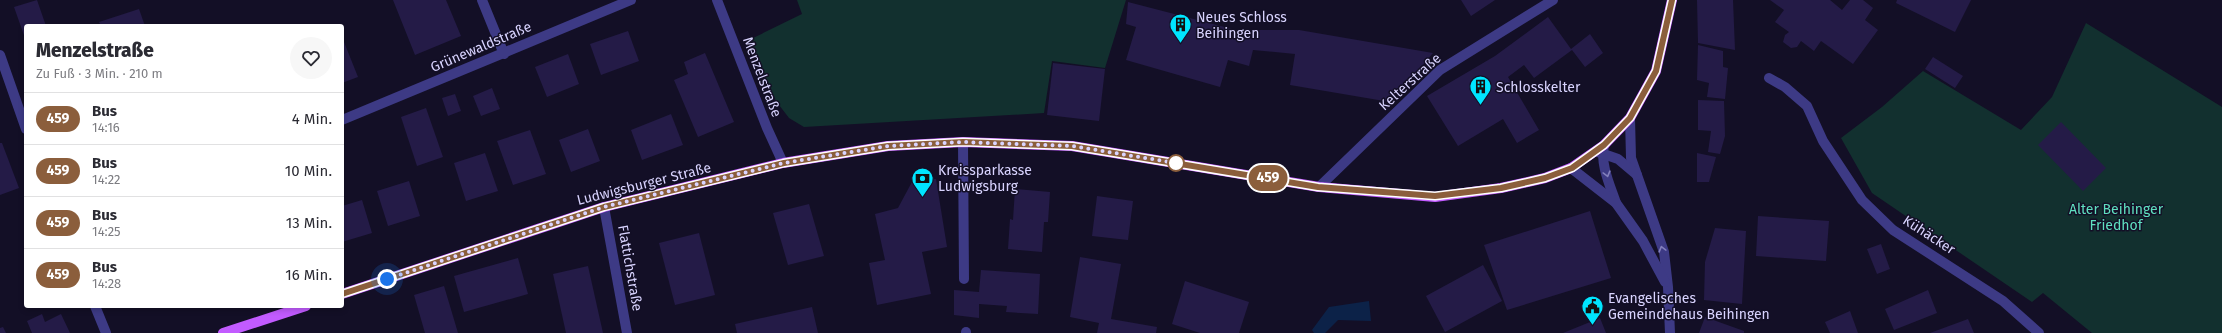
<!DOCTYPE html>
<html lang="de">
<head>
<meta charset="utf-8">
<style>
  body { margin:0; font-family:"Fira Sans",sans-serif; background:#f7f7f7; color:#2b2b33; height:100vh; display:flex; flex-direction:column; font-size:15px; white-space:nowrap }
  * { box-sizing:border-box; margin:0 }
  p { font-size:13px; color:#7c7c81 }
  .icon { flex:none; width:22px; height:22px; fill:none; stroke:currentColor; stroke-width:2; stroke-linecap:round; stroke-linejoin:round }
  .map { position:relative; flex:1; overflow:hidden }
  .sheet { position:absolute; left:24px; top:24px; width:320px; height:284px; display:flex; flex-direction:column; background:#fff; border-radius:4px; box-shadow:0 2px 6px #0003 }
  .sheet>* { flex:none }
  .badge { padding:0 8px; border-radius:13px; font-size:14px; line-height:26px }
  .you { position:absolute; width:20px; height:20px; margin:-10px; border:3px solid #fff; border-radius:50%; background:#1a73e8; box-shadow:0 0 0 6px #1a73e833 }
  .map>.badge { position:absolute; translate:-50% -50%; box-shadow:0 0 0 2px #fff }
  .round { display:grid; place-items:center; flex:none; width:42px; height:42px; border-radius:21px; background:#f7f7f7 }
  .headline { display:flex; align-items:center; justify-content:space-between; height:68px; padding:0 12px }
  h1 { font-size:19px; font-weight:800; line-height:30px }
  ul { padding:0; list-style:none }
  li { display:flex; align-items:center; gap:12px; height:52px; padding:0 12px; border-top:1px solid #e1e1e2 }
  li div { flex:1 }
  li b { display:block; font-size:15px }
  li em { font-style:normal }
  li .badge { min-width:44px; font-weight:700; text-align:center }
  .map>svg:first-child { display:block }
  .green { fill:#12302f }
  .water { fill:#0c2248 }
  .building { fill:#241b47 }
  .lines { fill:none; stroke-linecap:round; stroke-linejoin:round }
  .minor { stroke:#3d3a85; stroke-width:10 }
  .major { stroke:#c25bff; stroke-width:10 }
  .oneway { stroke:#837fbc }
  .line-casing { stroke:#fff; stroke-width:9 }
  .line { stroke:#8b5e3c; stroke-width:6 }
  .walk { stroke:#d9d4ff; stroke-width:4; stroke-dasharray:0 7.2 }
  .stop-dot { fill:#fff; stroke:#8b5e3c; stroke-width:2 }
  .labels { text-anchor:middle; dominant-baseline:central; stroke-width:3; stroke-linejoin:round; paint-order:stroke }
  .poi-label { font-size:14px; fill:#d9d4ff; stroke:#130f26; text-anchor:start }
  .street-label { font-size:14px; fill:#d9d4ff; stroke:#130f26 }
  .park-label { font-size:14px; fill:#5fe0c0; stroke:#130f26 }
</style>
</head>
<body>
<div class="map">
<svg width="2222" height="333" viewBox="0 0 2222 333">
  <rect width="100%" height="100%" fill="#130f26"/>
  <g class="green">
    <polygon points="797,0 1126,0 1105,68 1052,61 1044,113 804,127 789,118 776,101 749,40 802,14"/>
    <polygon points="2086,23 2222,107 2222,333 2092,333 2043,293 2032,302 1872,193 1841,138 1882,107 1923,71 2021,130 2052,97"/>
  </g>
  <polygon class="water" points="1369,301 1371,321 1338,320 1325,333 1314,333 1312,330 1329,307"/>
  <g class="building">
    <polygon points="37,0 46,26 26,26 26,41 14,7"/>
    <polygon points="393,0 446,0 461,36 415,55"/>
    <polygon points="1461,0 1495,0 1471,16"/>
    <polygon points="1697,0 1733,0 1735,50 1698,43"/>
    <polygon points="1770,0 1830,0 1842,10 1850,0 1863,0 1873,8 1865,20 1878,30 1853,64 1821,41 1814,51 1801,41 1797,47 1791,48 1783,42 1785,35 1789,32 1775,22 1784,10"/>
    <polygon points="1897,0 1971,0 1955,32 1896,3"/>
    <polygon points="1128,2 1236,30 1299,30 1433,53 1390,102 1290,85 1295,54 1253,50 1249,66 1228,60 1220,87 1126,60 1136,27 1126,24"/>
    <polygon points="139,9 145,26 101,26 99,22"/>
    <polygon points="1548,17 1571,49 1590,34 1603,53 1585,67 1572,50 1534,78 1524,65 1508,77 1539,130 1517,143 1503,119 1458,146 1427,96 1495,56"/>
    <polygon points="628,31 639,61 601,75 590,44"/>
    <polygon points="342,37 358,77 342,83"/>
    <polygon points="1698,45 1723,51 1723,67 1728,68 1725,99 1707,97 1709,83 1697,80"/>
    <polygon points="705,53 734,122 698,137 674,80 688,74 684,62"/>
    <polygon points="568,54 579,84 547,97 535,67"/>
    <polygon points="1933,57 1963,76 1955,88 1925,69"/>
    <polygon points="1053,63 1105,69 1099,121 1047,115"/>
    <polygon points="492,88 500,109 481,116 473,96"/>
    <polygon points="455,94 461,111 448,116 442,98"/>
    <polygon points="1698,100 1724,101 1725,136 1720,154 1708,152 1711,131 1698,130"/>
    <polygon points="426,108 443,157 417,166 401,117"/>
    <polygon points="671,114 683,145 642,160 631,130"/>
    <polygon points="2061,122 2106,168 2083,191 2038,145"/>
    <polygon points="588,129 600,161 571,172 559,140"/>
    <polygon points="530,130 546,174 513,185 497,141"/>
    <polygon points="0,143 2,143 19,188 0,195"/>
    <polygon points="485,153 498,191 466,201 454,163"/>
    <polygon points="1697,153 1716,157 1709,182 1697,182"/>
    <polygon points="936,179 947,247 922,252 931,294 877,305 869,263 885,260 875,214 898,208 913,180"/>
    <polygon points="409,181 420,216 388,226 377,191"/>
    <polygon points="1015,189 1050,192 1048,222 1044,222 1042,252 1008,249 1010,219 1013,220"/>
    <polygon points="1097,196 1133,201 1128,240 1092,236"/>
    <polygon points="362,200 372,233 342,242 342,206"/>
    <polygon points="809,204 824,256 788,265 773,213"/>
    <polygon points="1590,211 1611,278 1507,310 1484,245"/>
    <polygon points="1758,216 1829,221 1826,261 1756,256"/>
    <polygon points="1715,228 1746,231 1742,304 1704,300 1705,262"/>
    <polygon points="699,233 715,295 675,305 659,243"/>
    <polygon points="1881,244 1890,269 1877,274 1867,249"/>
    <polygon points="1080,257 1121,264 1111,319 1157,327 1156,333 1097,333 1099,323 1070,317"/>
    <polygon points="518,258 528,294 464,312 454,276"/>
    <polygon points="1483,265 1502,301 1445,332 1426,296"/>
    <polygon points="588,266 603,333 566,333 553,274"/>
    <polygon points="981,270 1040,274 1038,314 1006,312 1007,306 979,304 979,318 954,315 954,290 979,292"/>
    <polygon points="1185,281 1249,302 1239,333 1200,333 1172,324"/>
    <polygon points="444,286 458,333 425,333 414,295"/>
    <polygon points="1928,290 1937,313 1894,330 1885,309"/>
    <polygon points="812,307 818,333 737,333 735,324"/>
    <polygon points="1850,311 1858,333 1830,333 1825,322"/>
    <polygon points="42,314 45,322 61,314 70,333 32,333 27,321"/>
    <polygon points="1705,317 1744,331 1744,333 1699,333"/>
    <polygon points="1600,318 1606,333 1563,333"/>
    <polygon points="1968,319 1974,333 1930,333"/>
    <polygon points="3,327 6,333 0,333 0,328"/>
  </g>
  <g class="lines">
    <g class="minor">
      <polyline points="482,0 504,54"/>
      <polyline points="717,0 767,128 783,163"/>
      <polyline points="0,55 26,129"/>
      <polyline points="1769,78 1785,87 1807,106 1823,141 1862,200 1893,230 2003,301 2039,333"/>
      <polyline points="1630,118 1631,158 1664,252 1668,287 1670,333"/>
      <polyline points="342,120 631,0"/>
      <polyline points="963,142 964,279"/>
      <path d="M1604 145C1600 165 1610 185 1616 203"/>
      <polyline points="1598,152 1618,159 1637,175"/>
      <polyline points="1571,168 1616,203 1643,241 1665,282"/>
      <polyline points="1319,187 1440,70 1553,0"/>
      <polyline points="604,207 627,333"/>
      <polyline points="95,306 106,333"/>
      <polyline points="966,333 966,332"/>
    </g>
    <g class="major">
      <polyline points="342,294 604,207 783,163 888,146 963,142 1072,146 1319,187 1435,197 1501,188 1545,178 1571,168 1604,145 1630,118 1656,71 1672,0"/>
      <polyline points="223,333 306,306"/>
    </g>
  </g>
  <defs><path id="oneway-chevron" d="M-2-3.5L2.5 0L-2 3.5" fill="none" stroke-width="1.6" stroke-linecap="round" stroke-linejoin="round"/></defs>
  <g class="oneway">
    <use href="#oneway-chevron" transform="translate(1607 174) rotate(75)"/>
    <use href="#oneway-chevron" transform="translate(1662 249) rotate(-105)"/>
  </g>
  <g class="lines">
    <defs>
      <polyline id="line" points="342,294 604,207 784,163 888,146 963,142 1072,146 1318,187 1435,196 1501,188 1545,178 1572,168 1604,145 1630,118 1656,71 1672,0"/>
    </defs>
    <use href="#line" class="line-casing"/>
    <use href="#line" class="line"/>
    <polyline class="walk" points="387,279 604,207 784,163 888,146 963,142 1072,146 1176,163"/>
  </g>
  <defs>
    <symbol id="building-pin" viewBox="-11 -11 22 30"><path d="M0 17L-7.5 6A9.5 9.5 0 1 1 7.5 6Z" fill="#00e5ff" stroke="#130f26"/><path d="M-4-6H4V6H1V3H-1V6H-4ZM-2.5-4.3h1.7v1.8h-1.7ZM.8-4.3h1.7v1.8H.8ZM-2.5-1h1.7V.8h-1.7ZM.8-1h1.7V.8H.8Z" fill="#111"/></symbol>
    <symbol id="bank-pin" viewBox="-11 -11 22 30"><path d="M0 17L-7.5 6A9.5 9.5 0 1 1 7.5 6Z" fill="#00e5ff" stroke="#130f26"/><path d="M-6-4H6V4H-6ZM0-2.3a2.3 2.3 0 1 0 0 4.6a2.3 2.3 0 1 0 0-4.6Z" fill="#111"/></symbol>
    <symbol id="civic-pin" viewBox="-11 -11 22 30"><path d="M0 17L-7.5 6A9.5 9.5 0 1 1 7.5 6Z" fill="#00e5ff" stroke="#130f26"/><path d="M-.6-6.5H3V-4.5H.6V-3L4-1V1h2V6H-6V1h2V-1L-.6-3ZM-1.2 2.5V6h2.4V2.5Z" fill="#111"/></symbol>
  </defs>
  <g fill-rule="evenodd">
    <use href="#building-pin" x="1168" y="12" width="25" height="34"/>
    <use href="#building-pin" x="1468" y="74" width="25" height="34"/>
    <use href="#bank-pin" x="910" y="166" width="25" height="34"/>
    <use href="#civic-pin" x="1580" y="294" width="25" height="34"/>
  </g>
  <circle class="stop-dot" cx="1176" cy="163" r="8"/>
  <g class="labels">
    <g class="poi-label">
      <text x="1196" y="17">Neues Schloss<tspan x="1196" dy="16">Beihingen</tspan></text>
      <text x="1496" y="87">Schlosskelter</text>
      <text x="938" y="170">Kreissparkasse<tspan x="938" dy="16">Ludwigsburg</tspan></text>
      <text x="1608" y="298">Evangelisches<tspan x="1608" dy="16">Gemeindehaus Beihingen</tspan></text>
    </g>
    <g class="street-label">
      <text transform="translate(481 47) rotate(-23)">Grünewaldstraße</text>
      <text transform="translate(762 77) rotate(69)">Menzelstraße</text>
      <text transform="translate(1410 82) rotate(-42)">Kelterstraße</text>
      <text transform="translate(644 184) rotate(-14)">Ludwigsburger Straße</text>
      <text transform="translate(1929 235) rotate(33)">Kühäcker</text>
      <text transform="translate(630 268) rotate(80)">Flattichstraße</text>
    </g>
    <g class="park-label">
      <text x="2116" y="209">Alter Beihinger<tspan x="2116" dy="16">Friedhof</tspan></text>
    </g>
  </g>
</svg>
<div class="you" style="left:387px;top:279px"></div>
<b class="badge" style="left:1268px;top:178px;background:#8b5e3c;color:#fff">459</b>
<section class="sheet">
<div class="headline"><div><h1>Menzelstraße</h1><p>Zu Fuß · 3 Min. · 210 m</p></div><a class="round"><svg class="icon" aria-label="heart" viewBox="0 0 24 24"><path d="M12 20l-8-8c-3-5 5-10 8-4 3-6 11-1 8 4z"/></svg></a></div>
<ul>
<li><span class="badge" style="background:#8b5e3c;color:#fff">459</span><div><b>Bus</b><p>14:16</p></div><em>4 Min.</em></li>
<li><span class="badge" style="background:#8b5e3c;color:#fff">459</span><div><b>Bus</b><p>14:22</p></div><em>10 Min.</em></li>
<li><span class="badge" style="background:#8b5e3c;color:#fff">459</span><div><b>Bus</b><p>14:25</p></div><em>13 Min.</em></li>
<li><span class="badge" style="background:#8b5e3c;color:#fff">459</span><div><b>Bus</b><p>14:28</p></div><em>16 Min.</em></li>
</ul>
</section>
</div>
</body>
</html>
